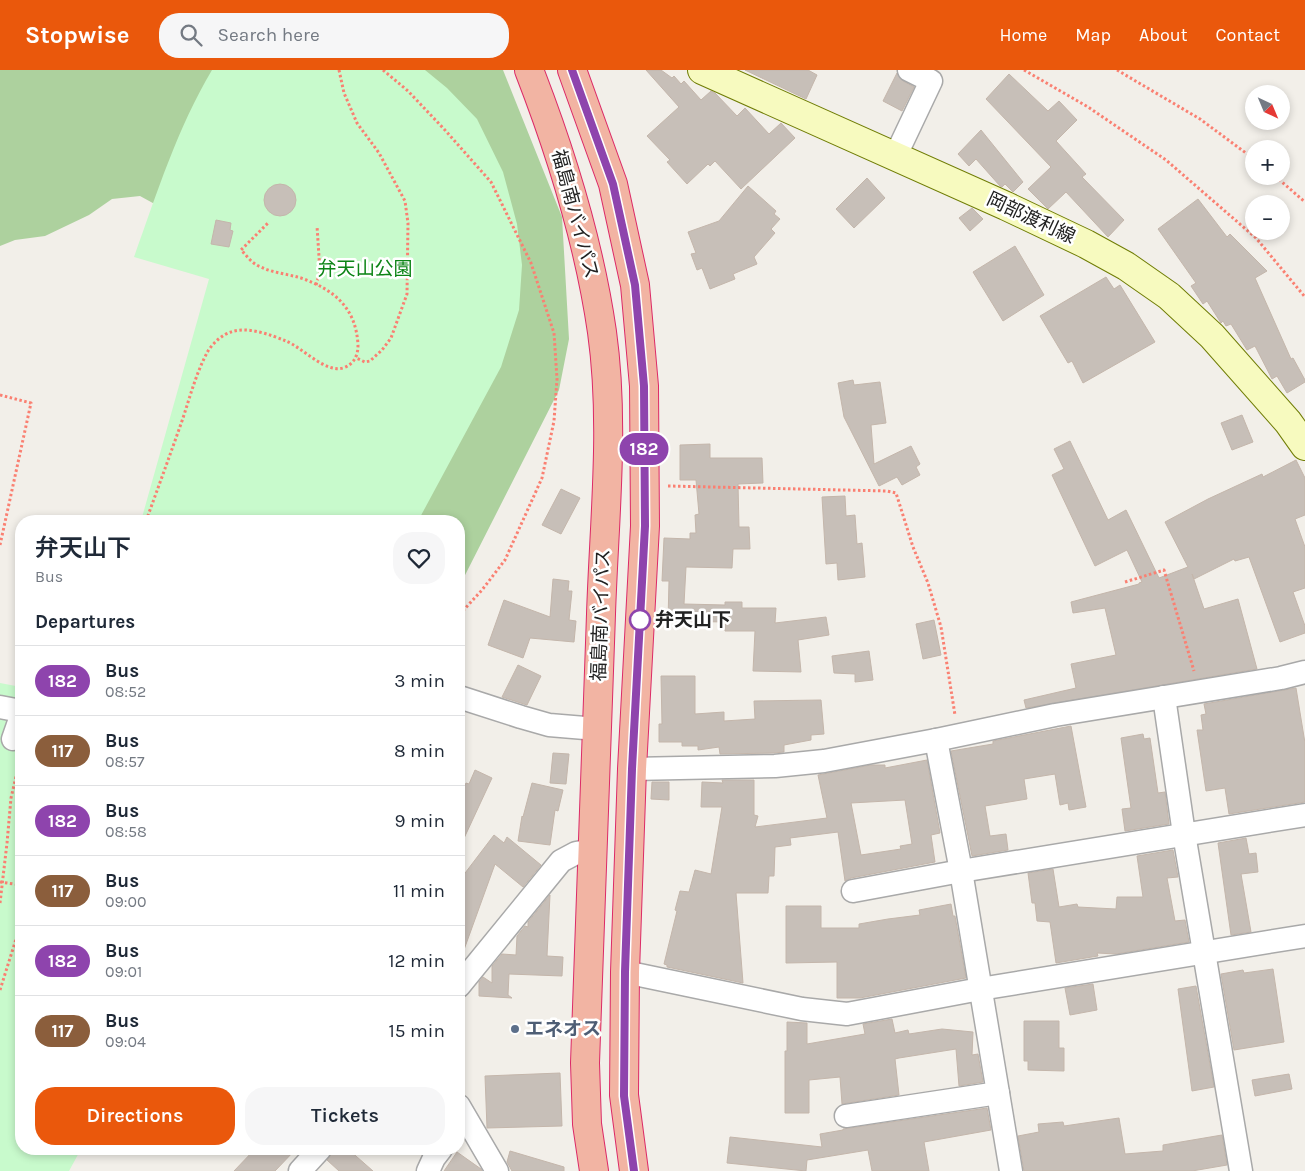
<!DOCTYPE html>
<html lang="en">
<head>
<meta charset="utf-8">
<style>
  body { margin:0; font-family:Karla,"Noto Sans JP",sans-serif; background:#f6f6f7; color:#1f2937; height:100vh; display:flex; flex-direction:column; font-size:19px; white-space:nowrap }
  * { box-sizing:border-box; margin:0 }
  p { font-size:16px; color:#747a83 }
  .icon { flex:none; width:28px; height:28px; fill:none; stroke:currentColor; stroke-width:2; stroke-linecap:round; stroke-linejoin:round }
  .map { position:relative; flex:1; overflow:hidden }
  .drawer { position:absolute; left:15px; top:445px; width:450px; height:640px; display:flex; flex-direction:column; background:#fff; border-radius:20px; box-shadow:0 2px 8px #0003 }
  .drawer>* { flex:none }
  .badge { padding:0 10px; border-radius:16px; font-size:18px; line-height:32px }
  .needle { width:32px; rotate:136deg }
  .tools { position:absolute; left:1245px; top:15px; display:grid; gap:10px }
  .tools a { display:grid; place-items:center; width:45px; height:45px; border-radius:50%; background:#fff; box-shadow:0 2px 8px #0003; font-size:25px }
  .map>.badge { position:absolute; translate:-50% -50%; box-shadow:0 0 0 2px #fff }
  h2 { padding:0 20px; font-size:19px; line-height:45px }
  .round { display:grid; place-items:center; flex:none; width:52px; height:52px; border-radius:20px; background:#f6f6f7 }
  .head { display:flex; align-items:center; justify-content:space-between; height:85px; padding:0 20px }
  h1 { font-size:24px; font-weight:600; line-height:38px }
  .primary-button { display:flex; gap:10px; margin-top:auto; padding:10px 20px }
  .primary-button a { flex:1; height:58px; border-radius:20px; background:#ea580c; color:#fff; font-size:20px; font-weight:600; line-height:58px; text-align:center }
  .primary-button a+a { background:#f6f6f7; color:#1f2937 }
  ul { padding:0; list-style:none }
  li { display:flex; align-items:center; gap:15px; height:70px; padding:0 20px; border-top:1px solid #e0e1e3 }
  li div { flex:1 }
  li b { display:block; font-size:19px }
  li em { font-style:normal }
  li .badge { min-width:55px; font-weight:700; text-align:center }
  header { display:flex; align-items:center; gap:30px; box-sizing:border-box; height:70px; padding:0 25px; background:#ea580c; color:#fff }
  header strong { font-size:24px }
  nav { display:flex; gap:28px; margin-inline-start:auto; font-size:18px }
  .search { width:350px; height:45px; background:#f6f6f7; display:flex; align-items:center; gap:12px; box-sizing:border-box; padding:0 18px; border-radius:20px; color:#747a83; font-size:19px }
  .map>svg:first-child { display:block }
  .forest { fill:#add19e }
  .park { fill:#c8facc }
  .building { fill:#c7bfb8; stroke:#c4b6ab; fill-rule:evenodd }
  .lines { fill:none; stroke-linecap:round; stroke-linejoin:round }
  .minor-casing { stroke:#a9a9a9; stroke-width:25 }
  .secondary-casing { stroke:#707d05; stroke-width:30 }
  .trunk-casing { stroke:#dc2a67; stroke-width:30 }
  .path { stroke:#fa8072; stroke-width:3; stroke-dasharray:2.5 2.5; stroke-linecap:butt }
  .minor { stroke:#fff; stroke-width:22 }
  .secondary { stroke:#f7fabf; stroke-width:28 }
  .trunk { stroke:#f2b4a3; stroke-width:28 }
  .line-casing { stroke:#fff; stroke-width:11 }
  .line { stroke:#8e44ad; stroke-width:8 }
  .stop-dot { fill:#fff; stroke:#8e44ad; stroke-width:2.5 }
  .service-dot { fill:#5c6f8a; stroke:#fff; stroke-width:2 }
  .labels { text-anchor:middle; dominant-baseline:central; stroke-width:5; stroke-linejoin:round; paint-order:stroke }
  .street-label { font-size:19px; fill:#222; stroke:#fff }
  .park-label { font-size:19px; fill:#0c8416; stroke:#fff }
  .stop-label { font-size:19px; font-weight:bold; fill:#222; stroke:#fff; text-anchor:start }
  .service-label { font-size:19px; font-weight:bold; fill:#4e5e75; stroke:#fff; text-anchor:start }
</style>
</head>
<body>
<header>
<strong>Stopwise</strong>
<div class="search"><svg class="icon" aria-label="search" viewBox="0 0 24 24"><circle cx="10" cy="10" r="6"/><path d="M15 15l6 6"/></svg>Search here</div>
<nav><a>Home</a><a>Map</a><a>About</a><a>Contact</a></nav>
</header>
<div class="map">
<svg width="1305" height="1101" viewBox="0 0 1305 1101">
  <rect width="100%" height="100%" fill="#f2efe9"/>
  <polygon class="forest" points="0,0 503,0 562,147 569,269 559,320 459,517 459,451 170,451 256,240 193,155 140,126 112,129 89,145 45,166 15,170 0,176"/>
  <g class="park">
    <path d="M212 0H425L447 18 477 49 503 102 517 154 522 195 519 240 501 297 418 451H141L209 209 134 187C157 123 177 59 212 0Z"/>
    <polygon points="0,613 21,617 21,1079 81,1079 69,1101 0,1101"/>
  </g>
  <g class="building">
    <polygon points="646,0 661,0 672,8 674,6 681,14 684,11 701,30 711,21 715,23 737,46 745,38 769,64 781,53 795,68 741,119 715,91 710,96 708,94 687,114 667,92 670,90 647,66 679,37"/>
    <polygon points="745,0 808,0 817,5 806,29"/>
    <polygon points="897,3 903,11 914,17 902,41 883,31"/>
    <polygon points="1009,4 1048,41 1059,31 1077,50 1056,71 1086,104 1082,107 1124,150 1108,167 1066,122 1048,139 1028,119 1051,97 986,29"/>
    <polygon points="981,60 1023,112 1013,122 1005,114 1002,117 1000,116 976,89 969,96 958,84"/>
    <polygon points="867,108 885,128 854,158 836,139"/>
    <circle cx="280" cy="130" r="16"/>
    <polygon points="748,116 776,141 774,144 780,149 771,159 775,163 754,187 757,194 733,204 735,209 710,219 702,198 697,200 691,184 696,183 688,162 719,151"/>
    <polygon points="1198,129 1227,167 1230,164 1267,201 1255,208 1291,289 1293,288 1305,310 1305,312 1287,323 1277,306 1272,309 1255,276 1247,280 1231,254 1226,256 1223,251 1221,253 1207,231 1203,234 1191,216 1196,213 1158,159"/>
    <polygon points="972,138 983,149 970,161 959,148"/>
    <polygon points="216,150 231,153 230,160 233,161 229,177 211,174"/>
    <polygon points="1015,176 1044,225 1003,251 973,202"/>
    <polygon points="1106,207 1114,219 1120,215 1155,272 1083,313 1072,291 1068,293 1040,246"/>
    <polygon points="853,310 854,315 880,312 886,353 871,355 874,394 911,376 920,394 916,397 920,405 902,415 897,407 879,416 844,347 838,313"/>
    <polygon points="1242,345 1253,372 1232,380 1221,353"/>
    <polygon points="1070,371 1108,450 1126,440 1159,508 1188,497 1165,452 1208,429 1262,404 1263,407 1296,390 1305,408 1305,445 1295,449 1305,477 1305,518 1293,522 1305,556 1305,563 1280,572 1249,487 1235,491 1234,489 1194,509 1192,504 1204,539 1238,529 1257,599 1026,638 1024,630 1076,618 1071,594 1116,585 1105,538 1073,543 1071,532 1139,514 1139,513 1142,512 1127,480 1095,496 1052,405 1064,399 1054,379"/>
    <polygon points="710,374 710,388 762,388 763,413 738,414 739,457 749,457 750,479 733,479 732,498 686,497 684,534 725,535 725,532 742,532 742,538 776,538 775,553 826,547 829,565 798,570 801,602 753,601 755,561 725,561 725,552 668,551 669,511 662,511 664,468 690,469 690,463 696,463 695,445 699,444 696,410 680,410 680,375"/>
    <polygon points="561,419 580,428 561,464 542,455"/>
    <polygon points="845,426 846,446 855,445 857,474 862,473 865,507 838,510 837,493 826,494 822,427"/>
    <polygon points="553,509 569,511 568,521 572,521 569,550 576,551 574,572 530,568 523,588 488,575 504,530 550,547"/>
    <polygon points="934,550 941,585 923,589 916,554"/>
    <polygon points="869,581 873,610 855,612 855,604 834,603 832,586"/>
    <polygon points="518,595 541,606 527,635 502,627"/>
    <polygon points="661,606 695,606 695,644 724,642 724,651 755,649 754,631 821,630 824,664 811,665 811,670 784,675 784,682 774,683 720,684 719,677 698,680 698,676 682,676 682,672 659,672 659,654 662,654"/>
    <polygon points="1296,618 1305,673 1305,732 1229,744 1225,718 1206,721 1197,660 1203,660 1201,645 1206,644 1204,634"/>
    <polygon points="1071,656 1086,737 1069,740 1068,733 1060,735 1055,704 1024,709 1027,729 985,736 990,766 1006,764 1008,780 972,786 951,681 993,674 993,671"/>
    <polygon points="1143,664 1144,669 1150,668 1158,723 1165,722 1169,754 1125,761 1122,739 1131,738 1121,668"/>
    <polygon points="553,683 569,684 566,714 550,713"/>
    <path d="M927 690 940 763 931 765 935 792 851 808 845 811 838 762 790 768 791 775 775 777 774 806H769L768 823H736L743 913 667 897V895L664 894 677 841 675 840 680 821 689 822 695 800 711 804 722 737H701L702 712 723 713 722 710H754V745L758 746 755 757 827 748 818 705 871 695H885V698ZM905 730 912 774 900 776 901 779 861 785 851 733Z"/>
    <polygon points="475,700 492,708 459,779 459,729 466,713 469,714"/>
    <polygon points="652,712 669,712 669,730 651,729"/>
    <polygon points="532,713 563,720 558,741 555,740 550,775 518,771 522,746 523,747"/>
    <polygon points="494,765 504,773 507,767 541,795 523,817 495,794 461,888 459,888 459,811"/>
    <polygon points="1246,768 1249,784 1256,783 1258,802 1241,804 1251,862 1231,865 1218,773"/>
    <polygon points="1173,780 1178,807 1167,808 1175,851 1185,850 1189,872 1116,884 1097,883 1098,886 1056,893 1050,852 1037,851 1035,833 1032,833 1028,803 1053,799 1059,837 1077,834 1078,837 1116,839 1117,827 1143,827 1137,786"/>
    <polygon points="550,825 547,886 563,887 562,906 509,904 508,925 512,928 479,926 479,912 483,907 492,913 492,896 502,884 516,885 517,866 525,856 528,857 528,852"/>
    <polygon points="951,834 953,846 955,846 966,908 860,928 837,928 837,892 786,893 786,836 821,836 821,858 859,858 859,854 888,849 920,845 919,840"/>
    <polygon points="1273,899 1284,972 1234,980 1221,904 1243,900 1244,903"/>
    <polygon points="1093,914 1097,940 1070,945 1065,918"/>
    <polygon points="1196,916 1214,1017 1192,1021 1178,919"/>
    <polygon points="892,949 895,963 908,960 909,964 942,959 973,962 972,985 978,984 983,1012 959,1016 956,979 899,988 895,989 899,1025 842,1034 840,1007 809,1010 809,1043 785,1043 785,981 787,981 787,952 807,953 807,974 865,964 863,954"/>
    <polygon points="1024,951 1059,951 1059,978 1064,978 1064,1001 1028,1000 1028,991 1024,991"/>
    <polygon points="560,1003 562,1056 487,1058 485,1006"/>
    <polygon points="1289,1004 1292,1019 1255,1026 1252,1010"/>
    <polygon points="987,1038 991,1060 924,1072 929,1101 872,1101 868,1080 807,1090 806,1101 727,1093 730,1067 822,1077 820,1064 843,1060 843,1059"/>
    <polygon points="1119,1048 1125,1084 1163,1081 1163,1075 1222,1065 1227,1095 1192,1101 1024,1101 1018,1066 1039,1062 1038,1054 1063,1052 1064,1056"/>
    <polygon points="255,1079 296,1079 275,1101 234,1101"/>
    <polygon points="333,1079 348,1079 373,1101 339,1101 327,1090 333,1082"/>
    <polygon points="510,1081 564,1097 564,1101 512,1101 507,1092"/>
    <polygon points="457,1082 481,1099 482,1101 444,1101"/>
  </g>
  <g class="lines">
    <defs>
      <g id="minor">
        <polyline points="895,87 931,11 909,0"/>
        <polyline points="459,627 521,647 549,655 597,659"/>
        <polyline points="1164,627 1184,764 1241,1101"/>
        <polyline points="0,637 21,641"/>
        <polyline points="13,669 21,646"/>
        <polyline points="936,670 961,801 1011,1101"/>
        <polyline points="632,699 775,696 824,691 936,670 1055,645 1281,608 1305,602"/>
        <polyline points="853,821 961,801 1305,745"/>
        <polyline points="625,902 802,939 847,944 980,919 1305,866"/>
        <polyline points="459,916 561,791 576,783 593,780"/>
        <polyline points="459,1036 497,1101"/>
        <polyline points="846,1046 998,1023"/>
        <polyline points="300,1101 320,1079"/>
        <polyline points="428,1101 434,1088 441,1079"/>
      </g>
      <polyline id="secondary" points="702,0 1006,136 1086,174 1126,196 1169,226 1212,266 1288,352 1305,376"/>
      <g id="trunk">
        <path d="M529 0C562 85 589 172 602 262 615 354 604 452 601 544 596 694 590 844 585 993L587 1054 594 1101"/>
        <polyline points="572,0 613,114 635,215 644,316 645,456 632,699 625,902 624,1025 634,1101"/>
      </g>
    </defs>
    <use href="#minor" class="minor-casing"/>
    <use href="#secondary" class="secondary-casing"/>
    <use href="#trunk" class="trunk-casing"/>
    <g class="path">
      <polyline points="339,0 344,23 357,53 379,83 405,131 408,153 407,224 391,268 382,280 370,291 365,292 356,288"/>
      <polyline points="383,0 408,21 444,59 491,112 531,193 554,263 557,309 554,351 542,408 505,490 482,520 459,545"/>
      <polyline points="1024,0 1088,37 1166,90 1256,168 1305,227"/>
      <polyline points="1117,0 1200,49 1254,89"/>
      <polyline points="1275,106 1305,132"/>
      <polyline points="316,215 320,202 317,156"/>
      <polyline points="0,325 31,333 0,475"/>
      <polyline points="668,416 887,421 896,423 913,477 928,513 941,557 955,645"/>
      <path d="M146 451C158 418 170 385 182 351 190 327 196 303 208 281 213 273 223 264 231 262 248 256 271 265 286 271 303 278 325 303 343 298 354 294 358 286 358 275 356 238 335 220 301 208 288 204 273 203 261 197 252 194 247 186 241 180L268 153"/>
      <polyline points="1125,512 1164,500 1194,601"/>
      <polyline points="0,812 21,815"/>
      <polyline points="0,833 7,773 11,728 19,694 18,689"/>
      <polyline points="0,920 17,866 21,845"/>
    </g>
    <use href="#minor" class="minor"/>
    <use href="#secondary" class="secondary"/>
    <use href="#trunk" class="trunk"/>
  </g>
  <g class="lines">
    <defs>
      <polyline id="line" points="572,0 613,114 635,215 644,316 645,456 632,699 625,902 624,1026 634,1101"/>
    </defs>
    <use href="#line" class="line-casing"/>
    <use href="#line" class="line"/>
  </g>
  <circle class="stop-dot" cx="640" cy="550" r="10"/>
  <circle class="service-dot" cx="515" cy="959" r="5"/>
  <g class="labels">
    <g class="street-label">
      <text transform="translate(575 144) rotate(75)">福島南バイパス</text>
      <text transform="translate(1031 148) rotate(25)">岡部渡利線</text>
      <text transform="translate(601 545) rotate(-88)">福島南バイパス</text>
    </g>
    <g class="park-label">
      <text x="365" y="199">弁天山公園</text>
    </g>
    <g class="stop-label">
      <text x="655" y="550">弁天山下</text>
    </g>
    <g class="service-label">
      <text x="525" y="959">エネオス</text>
    </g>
  </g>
</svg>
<div class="tools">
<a><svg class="needle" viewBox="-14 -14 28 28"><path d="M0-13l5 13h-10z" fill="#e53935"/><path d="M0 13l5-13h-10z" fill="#747a83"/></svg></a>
<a>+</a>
<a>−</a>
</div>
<b class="badge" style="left:644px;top:379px;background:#8e44ad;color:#fff">182</b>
<section class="drawer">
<div class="head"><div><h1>弁天山下</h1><p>Bus</p></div><a class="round"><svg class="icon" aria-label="heart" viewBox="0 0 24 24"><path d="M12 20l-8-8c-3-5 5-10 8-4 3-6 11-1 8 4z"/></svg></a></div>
<h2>Departures</h2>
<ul>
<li><span class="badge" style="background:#8e44ad;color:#fff">182</span><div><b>Bus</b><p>08:52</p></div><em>3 min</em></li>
<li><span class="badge" style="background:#8b5e3c;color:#fff">117</span><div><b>Bus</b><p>08:57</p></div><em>8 min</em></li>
<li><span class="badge" style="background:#8e44ad;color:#fff">182</span><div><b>Bus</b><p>08:58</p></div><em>9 min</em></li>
<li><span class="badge" style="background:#8b5e3c;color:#fff">117</span><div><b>Bus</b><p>09:00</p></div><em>11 min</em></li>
<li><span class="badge" style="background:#8e44ad;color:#fff">182</span><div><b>Bus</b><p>09:01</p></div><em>12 min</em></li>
<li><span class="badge" style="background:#8b5e3c;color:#fff">117</span><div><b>Bus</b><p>09:04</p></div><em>15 min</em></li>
</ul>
<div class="primary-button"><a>Directions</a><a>Tickets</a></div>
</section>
</div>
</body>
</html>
